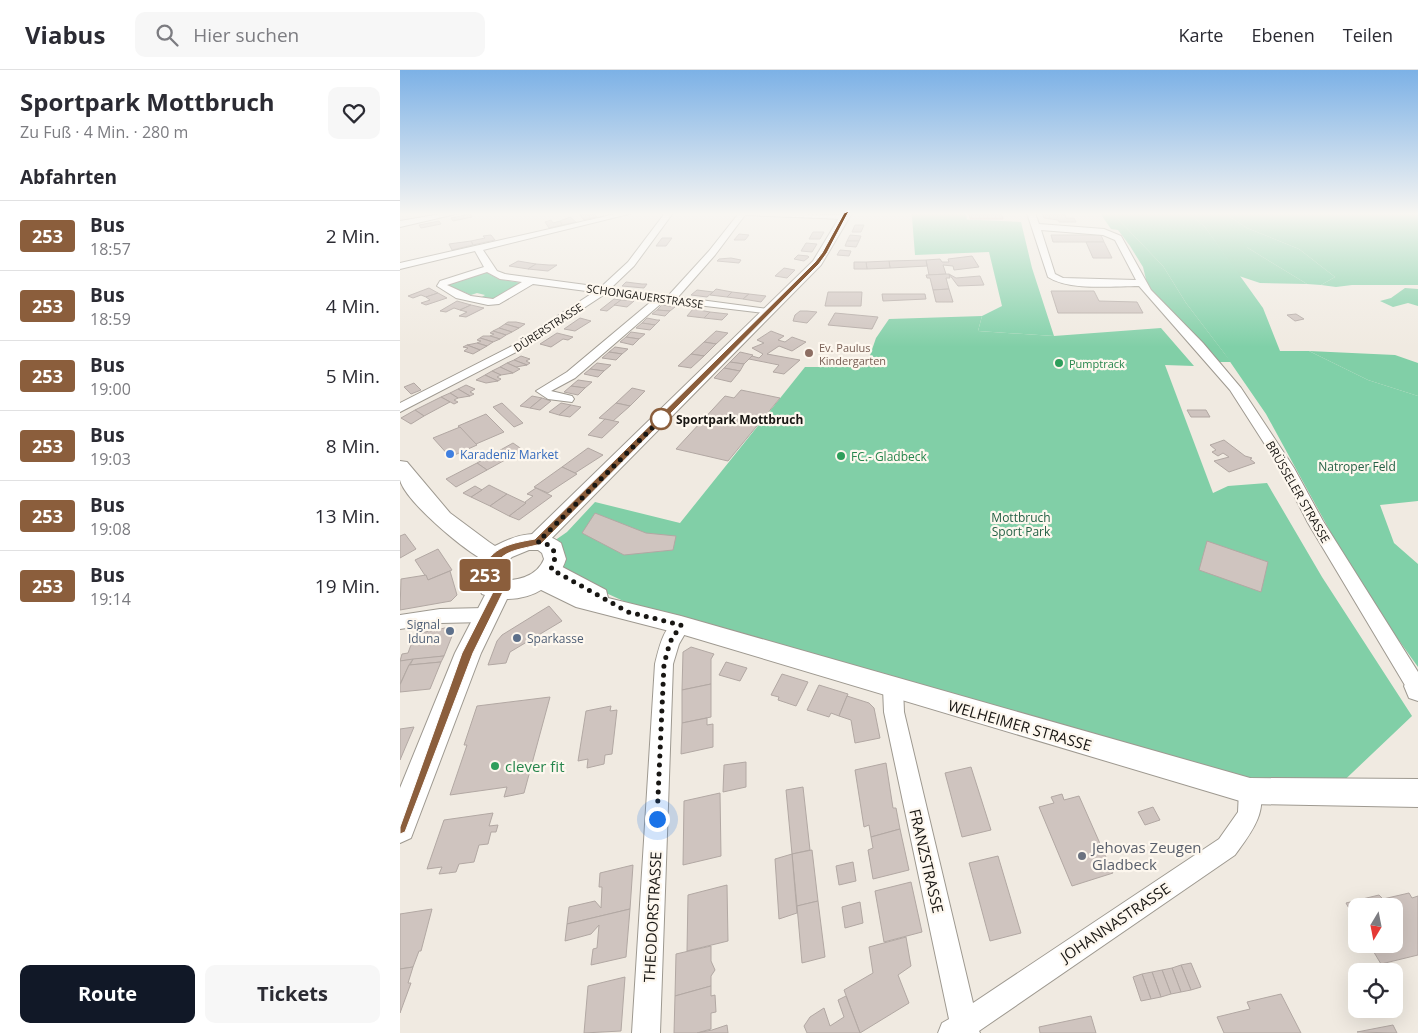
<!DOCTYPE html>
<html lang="de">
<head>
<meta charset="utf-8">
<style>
  body { margin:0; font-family:"Open Sans",sans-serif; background:#f7f7f7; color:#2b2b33; height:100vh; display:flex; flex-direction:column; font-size:19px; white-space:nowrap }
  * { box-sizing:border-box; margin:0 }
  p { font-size:16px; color:#7c7c81 }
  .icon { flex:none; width:28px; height:28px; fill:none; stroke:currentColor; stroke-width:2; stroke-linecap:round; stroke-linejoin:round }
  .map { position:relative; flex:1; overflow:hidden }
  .sheet { display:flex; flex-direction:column; background:#fff; width:400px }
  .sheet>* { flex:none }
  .badge { padding:0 10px; border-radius:4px; font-size:18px; line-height:32px }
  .needle { width:32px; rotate:190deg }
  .tools { position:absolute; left:948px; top:828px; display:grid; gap:10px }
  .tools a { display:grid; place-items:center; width:55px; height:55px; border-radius:10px; background:#fff; box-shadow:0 5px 20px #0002; font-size:25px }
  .you { position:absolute; width:25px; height:25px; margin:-12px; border:4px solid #fff; border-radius:50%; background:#1a73e8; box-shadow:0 0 0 8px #1a73e833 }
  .map>.badge { position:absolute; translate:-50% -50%; box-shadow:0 0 0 2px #fff }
  h2 { padding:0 20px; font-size:19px; line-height:45px }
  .round { display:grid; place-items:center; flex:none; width:52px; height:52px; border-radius:10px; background:#f7f7f7 }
  .headline { display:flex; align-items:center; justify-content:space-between; height:85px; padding:0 20px }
  h1 { font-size:24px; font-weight:700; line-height:38px }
  .primary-button { display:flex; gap:10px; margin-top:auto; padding:10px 20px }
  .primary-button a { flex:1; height:58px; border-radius:10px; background:#111827; color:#fff; font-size:20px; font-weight:700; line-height:58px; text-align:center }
  .primary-button a+a { background:#f7f7f7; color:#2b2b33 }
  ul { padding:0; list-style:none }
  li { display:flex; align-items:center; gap:15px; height:70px; padding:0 20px; border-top:1px solid #e1e1e2 }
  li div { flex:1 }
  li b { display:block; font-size:19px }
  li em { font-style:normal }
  li .badge { min-width:55px; font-weight:700; text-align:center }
  header { display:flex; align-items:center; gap:30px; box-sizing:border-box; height:70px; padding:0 25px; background:#fff; border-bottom:1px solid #e1e1e2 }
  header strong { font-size:24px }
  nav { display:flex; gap:28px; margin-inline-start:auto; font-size:18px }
  .search { width:350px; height:45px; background:#f7f7f7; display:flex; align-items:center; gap:12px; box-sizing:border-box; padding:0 18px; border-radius:10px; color:#7c7c81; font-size:19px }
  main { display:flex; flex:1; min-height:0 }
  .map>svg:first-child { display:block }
  .green { fill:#81cfa7 }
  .forest { fill:#80d0a8 }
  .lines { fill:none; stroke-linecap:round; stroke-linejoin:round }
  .stream { stroke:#7aace4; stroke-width:2.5 }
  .building { fill:#cfc4bf; stroke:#b2a8a3 }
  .minor-casing { stroke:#9e9990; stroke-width:2 }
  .tertiary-casing { stroke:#9e9990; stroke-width:2 }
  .secondary-casing { stroke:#9e9990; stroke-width:2 }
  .minor { fill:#fff; fill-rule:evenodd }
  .tertiary { fill:#fff; fill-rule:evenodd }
  .secondary { fill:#fff; fill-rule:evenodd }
  .line { fill:#8b5e3c; stroke:#fff }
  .walk { stroke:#181613; stroke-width:5; stroke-dasharray:0 9 }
  .education-dot { fill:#8d6e63; stroke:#fdf7ee; stroke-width:2 }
  .leisure-dot { fill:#2e9e5b; stroke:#fdf7ee; stroke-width:2 }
  .stop-dot { fill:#fff; stroke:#8b5e3c; stroke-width:2.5 }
  .shop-dot { fill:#3f7fe0; stroke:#fdf7ee; stroke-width:2 }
  .service-dot { fill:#5c6f8a; stroke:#fdf7ee; stroke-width:2 }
  .worship-dot { fill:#6b7280; stroke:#fdf7ee; stroke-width:2 }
  .labels { text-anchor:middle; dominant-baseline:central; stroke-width:4.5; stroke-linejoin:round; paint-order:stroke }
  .far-street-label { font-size:11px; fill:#181613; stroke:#fdf7ee }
  .far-education-label { font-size:11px; fill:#785e54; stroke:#fdf7ee; text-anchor:start }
  .far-leisure-label { font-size:11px; fill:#27864d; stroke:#fdf7ee; text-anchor:start }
  .stop-label { font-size:12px; font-weight:bold; fill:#181613; stroke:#fdf7ee; text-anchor:start }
  .shop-label { font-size:12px; fill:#366cbe; stroke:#fdf7ee; text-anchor:start }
  .leisure-label { font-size:12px; fill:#27864d; stroke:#fdf7ee; text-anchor:start }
  .park-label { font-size:12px; fill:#246045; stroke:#fdf7ee }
  .street-label { font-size:12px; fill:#181613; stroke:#fdf7ee }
  .service-label { font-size:12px; fill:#4e5e75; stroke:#fdf7ee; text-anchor:end }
  .near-street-label { font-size:15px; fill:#181613; stroke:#fdf7ee }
  .near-leisure-label { font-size:15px; fill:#27864d; stroke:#fdf7ee; text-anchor:start }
  .near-worship-label { font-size:15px; fill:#5b616d; stroke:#fdf7ee; text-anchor:start }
</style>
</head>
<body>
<header>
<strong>Viabus</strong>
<div class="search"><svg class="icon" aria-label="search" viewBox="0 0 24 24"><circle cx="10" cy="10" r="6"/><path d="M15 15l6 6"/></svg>Hier suchen</div>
<nav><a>Karte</a><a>Ebenen</a><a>Teilen</a></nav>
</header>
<main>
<section class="sheet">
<div class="headline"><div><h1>Sportpark Mottbruch</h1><p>Zu Fuß · 4 Min. · 280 m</p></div><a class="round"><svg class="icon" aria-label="heart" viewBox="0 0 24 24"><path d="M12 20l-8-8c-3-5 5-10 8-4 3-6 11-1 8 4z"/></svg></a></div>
<h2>Abfahrten</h2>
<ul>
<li><span class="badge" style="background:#8b5e3c;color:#fff">253</span><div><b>Bus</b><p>18:57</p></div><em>2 Min.</em></li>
<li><span class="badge" style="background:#8b5e3c;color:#fff">253</span><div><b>Bus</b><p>18:59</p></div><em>4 Min.</em></li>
<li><span class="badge" style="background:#8b5e3c;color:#fff">253</span><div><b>Bus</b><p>19:00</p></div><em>5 Min.</em></li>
<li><span class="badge" style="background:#8b5e3c;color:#fff">253</span><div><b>Bus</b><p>19:03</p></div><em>8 Min.</em></li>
<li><span class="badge" style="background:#8b5e3c;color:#fff">253</span><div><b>Bus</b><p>19:08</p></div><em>13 Min.</em></li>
<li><span class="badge" style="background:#8b5e3c;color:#fff">253</span><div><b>Bus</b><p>19:14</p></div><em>19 Min.</em></li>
</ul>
<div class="primary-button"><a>Route</a><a>Tickets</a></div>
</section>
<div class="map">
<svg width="1018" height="963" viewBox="0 0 1018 963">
  <rect width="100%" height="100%" fill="#f0eae1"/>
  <g class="green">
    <polygon points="511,143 566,143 567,150 512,147"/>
    <polygon points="700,143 712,143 763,196 786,233 831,292 817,292 748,218 743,197 730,176 718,160 711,159"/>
    <polygon points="789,143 1018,143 1018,215 952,215 936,217 921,215 935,207 899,179 847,158 827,145 848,178 907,214 860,213 839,206 805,157"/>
    <polygon points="86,202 98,209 122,213 95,229 80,228 85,225 77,223 71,225 47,215"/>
    <polygon points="1005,218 1018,219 1018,236 1008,233 993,237 980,231 991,228"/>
    <polygon points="582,246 578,261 654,266 761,258 794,296 765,295 813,423 828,416 867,413 922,507 1012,646 933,721 848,717 232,535 165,504 154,471 167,462 195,432 280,453 405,297 466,297 476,268 489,249"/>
    <polygon points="909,281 995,285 1018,293 1018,326 968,310"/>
  </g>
  <g class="forest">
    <polygon points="712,143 789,143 805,157 863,238 880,281 909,281 968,310 1018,326 1018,431 980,435 994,473 1018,494 1018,597 960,516 866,344 824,283 786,233 763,196"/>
    <polygon points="815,145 827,145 847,158 899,179 935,207 921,215 907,214 848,178"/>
    <polygon points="512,147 621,152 632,198 654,266 578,261 582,246 602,236 589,182 515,185"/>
  </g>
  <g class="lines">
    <polyline class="stream" points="1012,143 1018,143"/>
  </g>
  <g class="building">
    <polygon points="186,143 188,145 194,144 197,147 184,150 179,144"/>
    <polygon points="569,143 601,143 603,149 570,149"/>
    <polygon points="642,143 664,143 666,148 674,148 676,152 659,152 658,150 644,148"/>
    <polygon points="70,144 72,147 53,151 51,148"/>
    <polygon points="170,147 176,152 162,155 160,151"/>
    <polygon points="151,150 153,153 160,151 162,155 149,158 145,152"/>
    <polygon points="39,151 41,154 21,158 19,155"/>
    <polygon points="455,155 464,155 461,162 452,162"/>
    <polygon points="413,162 424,162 420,169 409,169"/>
    <polygon points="339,164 349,165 345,170 334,170"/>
    <polygon points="91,165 95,170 73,175 71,171 85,168 83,166"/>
    <polygon points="450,165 461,166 459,171 447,171"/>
    <polygon points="651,165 701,165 704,172 653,172"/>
    <polygon points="262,168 272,168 266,176 256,176"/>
    <polygon points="71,171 73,175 52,180 49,174"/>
    <polygon points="447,171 459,171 456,177 445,176"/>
    <polygon points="686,172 704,172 712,188 693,188"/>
    <polygon points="406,173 417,174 412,182 401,181"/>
    <polygon points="440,180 451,181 449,186 437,185"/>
    <polygon points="398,185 408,186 409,187 404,191 394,189"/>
    <polygon points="572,186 579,197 554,200 553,196 543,195 546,204 529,205 526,190 540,189 542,192 549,192 548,189"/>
    <polygon points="331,188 341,190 339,193 317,191 319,189"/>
    <polygon points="526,190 527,196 490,198 489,191"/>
    <polygon points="118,191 136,194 128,199 109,196"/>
    <polygon points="489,191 490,198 467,199 466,192"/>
    <polygon points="454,192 466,192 467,199 454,199"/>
    <polygon points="136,194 149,195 157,195 148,201 128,199"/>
    <polygon points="384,198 395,200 387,208 375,206"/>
    <polygon points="549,204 556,208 580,206 584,215 558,216"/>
    <polygon points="549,204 550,208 546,208 549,219 533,220 530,208 527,208 526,205"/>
    <polygon points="226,212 242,214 247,214 244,218 222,216"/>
    <polygon points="29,218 38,223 26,227 21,225 13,228 8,226"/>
    <polygon points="316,219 332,222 327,227 310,225"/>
    <polygon points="549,219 553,232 536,232 533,220"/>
    <polygon points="297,220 313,222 307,227 291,225"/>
    <polygon points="651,221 694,221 699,231 737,232 743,243 658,243"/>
    <polygon points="332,222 349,224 343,229 327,227"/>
    <polygon points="428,222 462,222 461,236 425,236"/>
    <polygon points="38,223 47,228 26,235 21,233 30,230 26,227"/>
    <polygon points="349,224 366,226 361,232 343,229"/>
    <polygon points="482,224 525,224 526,229 483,231"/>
    <polygon points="214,229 221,230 207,241 200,240"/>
    <polygon points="221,230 234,231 227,237 214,235"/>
    <polygon points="57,231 71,235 60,240 54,238 46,242 40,241"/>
    <polygon points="71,235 84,238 66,247 59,246 67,242 60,240"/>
    <polygon points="262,235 269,236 275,237 270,241 257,240"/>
    <polygon points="293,239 310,242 304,248 287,246"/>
    <polygon points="257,240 270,241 265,246 252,244"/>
    <polygon points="400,241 407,241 417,242 407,253 393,251 395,245"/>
    <polygon points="310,242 328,244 322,250 304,248"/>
    <polygon points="435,243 478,247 472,259 428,255"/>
    <polygon points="896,244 904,249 895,251 887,245"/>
    <polygon points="180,248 191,251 175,261 164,259"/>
    <polygon points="247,248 257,250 260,250 255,255 242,253"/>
    <polygon points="108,252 116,252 125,254 119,258 105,254"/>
    <polygon points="242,253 255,255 250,260 236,258"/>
    <polygon points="105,254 119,258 112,262 99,258"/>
    <polygon points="99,258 112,262 106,265 93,261"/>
    <polygon points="93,261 106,265 100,269 90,266 94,264 90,263"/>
    <polygon points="316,261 328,263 316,274 304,272"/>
    <polygon points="371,261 384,266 378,270 385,272 392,267 406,272 392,281 379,276 367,284 400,290 384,304 373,302 379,295 349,289 352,286 359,288 363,284 352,278 364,273 357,270"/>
    <polygon points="231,262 245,264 239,269 226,267"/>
    <polygon points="157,263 173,267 168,270 163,269 151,277 140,274"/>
    <polygon points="83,266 90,266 100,269 93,272 80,268"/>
    <polygon points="226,267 239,269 233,275 220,272"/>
    <polygon points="80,268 93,272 87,276 77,273 81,271 77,270"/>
    <polygon points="304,272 316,274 304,286 291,284"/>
    <polygon points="77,273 87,276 80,280 67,275"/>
    <polygon points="67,275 80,280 73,284 64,281 68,278 63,277"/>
    <polygon points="215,277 228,279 222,284 209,282"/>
    <polygon points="209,282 222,284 216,290 202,288"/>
    <polygon points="340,282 353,285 344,294 330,292"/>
    <polygon points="291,284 304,286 291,298 278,296"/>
    <polygon points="121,286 130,289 126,291 130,293 127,295 114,290"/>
    <polygon points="114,290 127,295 116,297 107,293"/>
    <polygon points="330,292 344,294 340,301 324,298"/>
    <polygon points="107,293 116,297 120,299 113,303 100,297"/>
    <polygon points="197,293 211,295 204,301 190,299"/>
    <polygon points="100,297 113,303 101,305 92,301"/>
    <polygon points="324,298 340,301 331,312 314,308"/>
    <polygon points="190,299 204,301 198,307 184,304"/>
    <polygon points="92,301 101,305 97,307 101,309 98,311 85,305"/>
    <polygon points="85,305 98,311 86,313 76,310"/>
    <polygon points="178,310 192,312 185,318 171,316"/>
    <polygon points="14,313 21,320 11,324 4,317"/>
    <polygon points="66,315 75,319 70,322 74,324 70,326 58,319"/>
    <polygon points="171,316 185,318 178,325 164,322"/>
    <polygon points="232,318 245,321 230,336 216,333"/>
    <polygon points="58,319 70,326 58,328 50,323"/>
    <polygon points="341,320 380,328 328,391 276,379 325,326 334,328"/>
    <polygon points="50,323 58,328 54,330 58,332 54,334 41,327"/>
    <polygon points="132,326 142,328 130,338 120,336"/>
    <polygon points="41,327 50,332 24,346 15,340"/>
    <polygon points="142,328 151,331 140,340 130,338"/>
    <polygon points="102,333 123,353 114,357 93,337"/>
    <polygon points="161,333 171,335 159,345 149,342"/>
    <polygon points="216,333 230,336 213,351 199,348"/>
    <polygon points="171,335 181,337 170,347 159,345"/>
    <polygon points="15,340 24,346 11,354 1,348"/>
    <polygon points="787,340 806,340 810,347 791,347"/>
    <polygon points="86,344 104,362 76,374 58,356"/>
    <polygon points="205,349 219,352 202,368 188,365"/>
    <polygon points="60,357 77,375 50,387 33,368"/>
    <polygon points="824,370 845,386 852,388 850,389 855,393 829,402 814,391 829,387 823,383 818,386 812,382 816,380 810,375"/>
    <polygon points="113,373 123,380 87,400 77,393"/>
    <polygon points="188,378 203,385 175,403 162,397"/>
    <polygon points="77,393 87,400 56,417 46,409"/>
    <polygon points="162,397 177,404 148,423 134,417"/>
    <polygon points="89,415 107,424 90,436 71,427"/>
    <polygon points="75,416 82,420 71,427 63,423"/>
    <polygon points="136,418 152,426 119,450 109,446 126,433 125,432 133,426 127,424"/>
    <polygon points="107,424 126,433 109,446 90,436"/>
    <polygon points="195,443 246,463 276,466 273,480 224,485 182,463"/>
    <polygon points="5,464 16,479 0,488 0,466"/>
    <polygon points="807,471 868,492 861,522 799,500"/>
    <polygon points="38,479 52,500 28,510 15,490"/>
    <polygon points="50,501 57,525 51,531 0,540 1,509 26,505 28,510"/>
    <polygon points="149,536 162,551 110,582 106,593 88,595 97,571 102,565"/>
    <polygon points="50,557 54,561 44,586 0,591 2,584 8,583 15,564"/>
    <polygon points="291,577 314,584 311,589 311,614 282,620 283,582"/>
    <polygon points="44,586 41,592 10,595 13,589"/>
    <polygon points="13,589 9,595 0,614 0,591"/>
    <polygon points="41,592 30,619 0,622 0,615 9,595"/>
    <polygon points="326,592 347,598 340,611 319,605"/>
    <polygon points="382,604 408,612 396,636 378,630 379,627 371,625"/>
    <polygon points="311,614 311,647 282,653 282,620"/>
    <polygon points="419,615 448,624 439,646 431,643 429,647 407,640"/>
    <polygon points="447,626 469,633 474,638 480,668 455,673 451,650 439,646"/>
    <polygon points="150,627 124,723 104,727 107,717 50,725 67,675 64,675 77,636"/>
    <polygon points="211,636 210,641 217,640 212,684 205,685 204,694 187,698 188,689 178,691 186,641"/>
    <polygon points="307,648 307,655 313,654 313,677 281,684 282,653"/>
    <polygon points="14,657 0,690 0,659"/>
    <polygon points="346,692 346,717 323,722 324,695"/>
    <polygon points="486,693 493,738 496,738 500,759 471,767 469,755 464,757 455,700"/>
    <polygon points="571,697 591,760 562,767 545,703"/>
    <polygon points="403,717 410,780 392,784 386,720"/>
    <polygon points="320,723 321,786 283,795 284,731"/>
    <polygon points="662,724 664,730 679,726 713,803 672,816 639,737 654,733 651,727"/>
    <polygon points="753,737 760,750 745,755 738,742"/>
    <polygon points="93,743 89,756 98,755 96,762 91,762 88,774 79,775 74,792 59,794 56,802 39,804 42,797 27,799 44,750"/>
    <polygon points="500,759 509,800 473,809 468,780 473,778 471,767"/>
    <polygon points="412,780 418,831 397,836 392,784"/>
    <polygon points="392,784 397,843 379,849 375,789"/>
    <polygon points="598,786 621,863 590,871 569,793"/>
    <polygon points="453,792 456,811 439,815 436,796"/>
    <polygon points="233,795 230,839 167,854 169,837 195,831 201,838 202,817 199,817 200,803"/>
    <polygon points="511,812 522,862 484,872 475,821"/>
    <polygon points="327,815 328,871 287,881 288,825"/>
    <polygon points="1009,823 1012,828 1018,826 1018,885 981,894 969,874 994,874 994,836 956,836 956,851 946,833 979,825 983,829"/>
    <polygon points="418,831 425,887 402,893 397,836"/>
    <polygon points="460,832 463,853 445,858 442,837"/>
    <polygon points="32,839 21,881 19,881 13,897 0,899 0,844"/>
    <polygon points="230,839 226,887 191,895 193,879 197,878 199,855 191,864 165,871 167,854"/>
    <polygon points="506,867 511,896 498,905 509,933 460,963 444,920 473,903 469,877"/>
    <polygon points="311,876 311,891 315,900 311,906 311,916 275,926 276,884"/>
    <polygon points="791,893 801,917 791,920 781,895"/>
    <polygon points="781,895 791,920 781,922 772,898"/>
    <polygon points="13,897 8,913 11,913 0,943 0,899"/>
    <polygon points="772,898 781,922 771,924 762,900"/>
    <polygon points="762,900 771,924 761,927 752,902"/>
    <polygon points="752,902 761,927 751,929 742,904"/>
    <polygon points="742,904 751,929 741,931 733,907"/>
    <polygon points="225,907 221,961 184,963 188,916"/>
    <polygon points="311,916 311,926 315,925 316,942 311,943 311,959 297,963 274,963 275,926"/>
    <polygon points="881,924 901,963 824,963 817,947 850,939 847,932"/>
    <polygon points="446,926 460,963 407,963 404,956 410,947 424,938 430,956 444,947 438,930"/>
    <polygon points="691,946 696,963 640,963 639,957"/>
    <polygon points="327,955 328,963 297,963 312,960"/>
    <polygon points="993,955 997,963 957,962"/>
  </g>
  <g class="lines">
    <defs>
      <g id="minor">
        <polygon points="46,143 60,143 0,157 0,151"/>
        <path d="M220 143H233L83 180 97 201 105 204 201 217 228 192 265 143H273L234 196 211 218 268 226 309 181 339 143 445 145 449 147 445 149 345 145 315 185 278 227 368 239 372 240V244L264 231 175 308 151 321 172 326 174 329 172 332 148 329 136 321 167 302 253 230 205 224 120 280 0 342V333L112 276 194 222 133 214 99 234 88 235 56 228 37 216 40 211 84 197 75 181 0 199V193ZM87 202 100 209 122 212 93 229 71 226 47 215Z"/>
        <path d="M627 143H635L639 154 704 159 721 166 751 220 803 273 841 318 894 398 923 451 1018 602V624L1009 622 908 453 880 398 830 320 739 216C713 216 669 221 648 207ZM641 160 703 165 715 170 736 210 663 208 655 204Z"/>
        <polygon points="85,538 91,540 94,545 91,550 85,552 40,553 0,559 0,545 40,539"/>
        <path d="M281 548 287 550 290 555 279 574 273 594 260 963H232L255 594C259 578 264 553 281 548Z"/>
        <path d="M493 609 500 612 503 618 504 642 573 933 819 769 838 742 839 721 842 713 850 710 858 713C869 741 851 763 835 785L579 961 580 963H538L542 953 549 949 484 642 483 618 486 612Z"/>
      </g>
      <g id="tertiary">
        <polygon points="442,143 452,143 421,195 144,476 137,478 130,476 127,471 130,466 413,191"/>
        <polygon points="151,491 206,520 208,528 281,546 850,708 1018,709 1018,737 850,734 281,564 176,537 133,516 130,510 133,504 143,503 141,499 144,493"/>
        <polygon points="1018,603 1018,631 1009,628 1004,616 1010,607"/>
      </g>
      <path id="secondary" d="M0 391 7 392 50 443 89 472 95 476C118 464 139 458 161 473L166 489C158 515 133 529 107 529L81 583 11 768 0 773V718L55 583 85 525 82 524C73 509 72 503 80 488 61 477 5 431 0 410 0 404 0 397 0 391ZM129 480H138L142 483 144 489C137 507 115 512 98 510L96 501 112 487Z"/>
    </defs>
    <use href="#minor" class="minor-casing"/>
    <use href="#tertiary" class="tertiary-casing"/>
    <use href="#secondary" class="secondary-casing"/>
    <use href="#minor" class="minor"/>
    <use href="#tertiary" class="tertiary"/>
    <use href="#secondary" class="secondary"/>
  </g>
  <linearGradient id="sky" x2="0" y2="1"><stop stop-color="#7cb1e6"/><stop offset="0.52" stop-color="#f8f6f2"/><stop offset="1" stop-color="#f8f6f2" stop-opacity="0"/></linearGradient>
  <rect width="1018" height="277" fill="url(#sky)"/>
  <path class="line" d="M449 141 427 183 419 194 141 474C116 481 98 479 90 508L94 514 104 520 73 583 5 762 0 764V757L62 583 93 522 87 519 80 508C88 478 106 474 135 469L415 192 422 183 444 143Z"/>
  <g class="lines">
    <path class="walk" d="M257 749 264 594 270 572 281 555 228 542 151 499C159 484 154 474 138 472L261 349"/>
  </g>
  <circle class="education-dot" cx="409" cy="283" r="5"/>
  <g class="leisure-dot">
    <circle cx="659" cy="293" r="5"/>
    <circle cx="441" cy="386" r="5"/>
    <circle cx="95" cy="696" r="5"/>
  </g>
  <circle class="stop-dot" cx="261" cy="349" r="10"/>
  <circle class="shop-dot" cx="50" cy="384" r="5"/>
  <g class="service-dot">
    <circle cx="50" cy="561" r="5"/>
    <circle cx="117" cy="568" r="5"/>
  </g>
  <circle class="worship-dot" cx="682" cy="786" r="5"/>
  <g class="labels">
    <g class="far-street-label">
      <text transform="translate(245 226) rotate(8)">SCHONGAUERSTRASSE</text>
      <text transform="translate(148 257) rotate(-33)">DÜRERSTRASSE</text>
    </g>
    <g class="far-education-label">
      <text x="419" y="277">Ev. Paulus<tspan x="419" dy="13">Kindergarten</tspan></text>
    </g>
    <g class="far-leisure-label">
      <text x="669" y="293">Pumptrack</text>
    </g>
    <g class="stop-label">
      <text x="276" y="349">Sportpark Mottbruch</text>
    </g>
    <g class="shop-label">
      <text x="60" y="384">Karadeniz Market</text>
    </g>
    <g class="leisure-label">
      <text x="451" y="386">FC.- Gladbeck</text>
    </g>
    <g class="park-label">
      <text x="957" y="396">Natroper Feld</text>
      <text x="621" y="447">Mottbruch<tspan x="621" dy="14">Sport Park</tspan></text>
    </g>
    <g class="street-label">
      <text transform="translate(898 422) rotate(60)">BRÜSSELER STRASSE</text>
    </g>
    <g class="service-label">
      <text x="40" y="554">Signal<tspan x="40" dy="14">Iduna</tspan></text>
      <text x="127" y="568" text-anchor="start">Sparkasse</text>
    </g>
    <g class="near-street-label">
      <text transform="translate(620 655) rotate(16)">WELHEIMER STRASSE</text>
      <text transform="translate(527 791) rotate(77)">FRANZSTRASSE</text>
      <text transform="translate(252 847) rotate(-87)">THEODORSTRASSE</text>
      <text transform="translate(715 852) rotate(-34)">JOHANNASTRASSE</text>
    </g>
    <g class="near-leisure-label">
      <text x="105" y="696">clever fit</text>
    </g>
    <g class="near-worship-label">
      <text x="692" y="777">Jehovas Zeugen<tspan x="692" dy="17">Gladbeck</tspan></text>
    </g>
  </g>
</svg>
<div class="tools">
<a><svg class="needle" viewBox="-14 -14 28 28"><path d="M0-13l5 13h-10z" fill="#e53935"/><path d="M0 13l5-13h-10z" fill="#7c7c81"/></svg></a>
<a><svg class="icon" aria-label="locate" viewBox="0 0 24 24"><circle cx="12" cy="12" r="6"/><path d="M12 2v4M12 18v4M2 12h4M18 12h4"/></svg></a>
</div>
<div class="you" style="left:257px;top:749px"></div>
<b class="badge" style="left:85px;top:505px;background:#8b5e3c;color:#fff">253</b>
</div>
</main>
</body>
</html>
